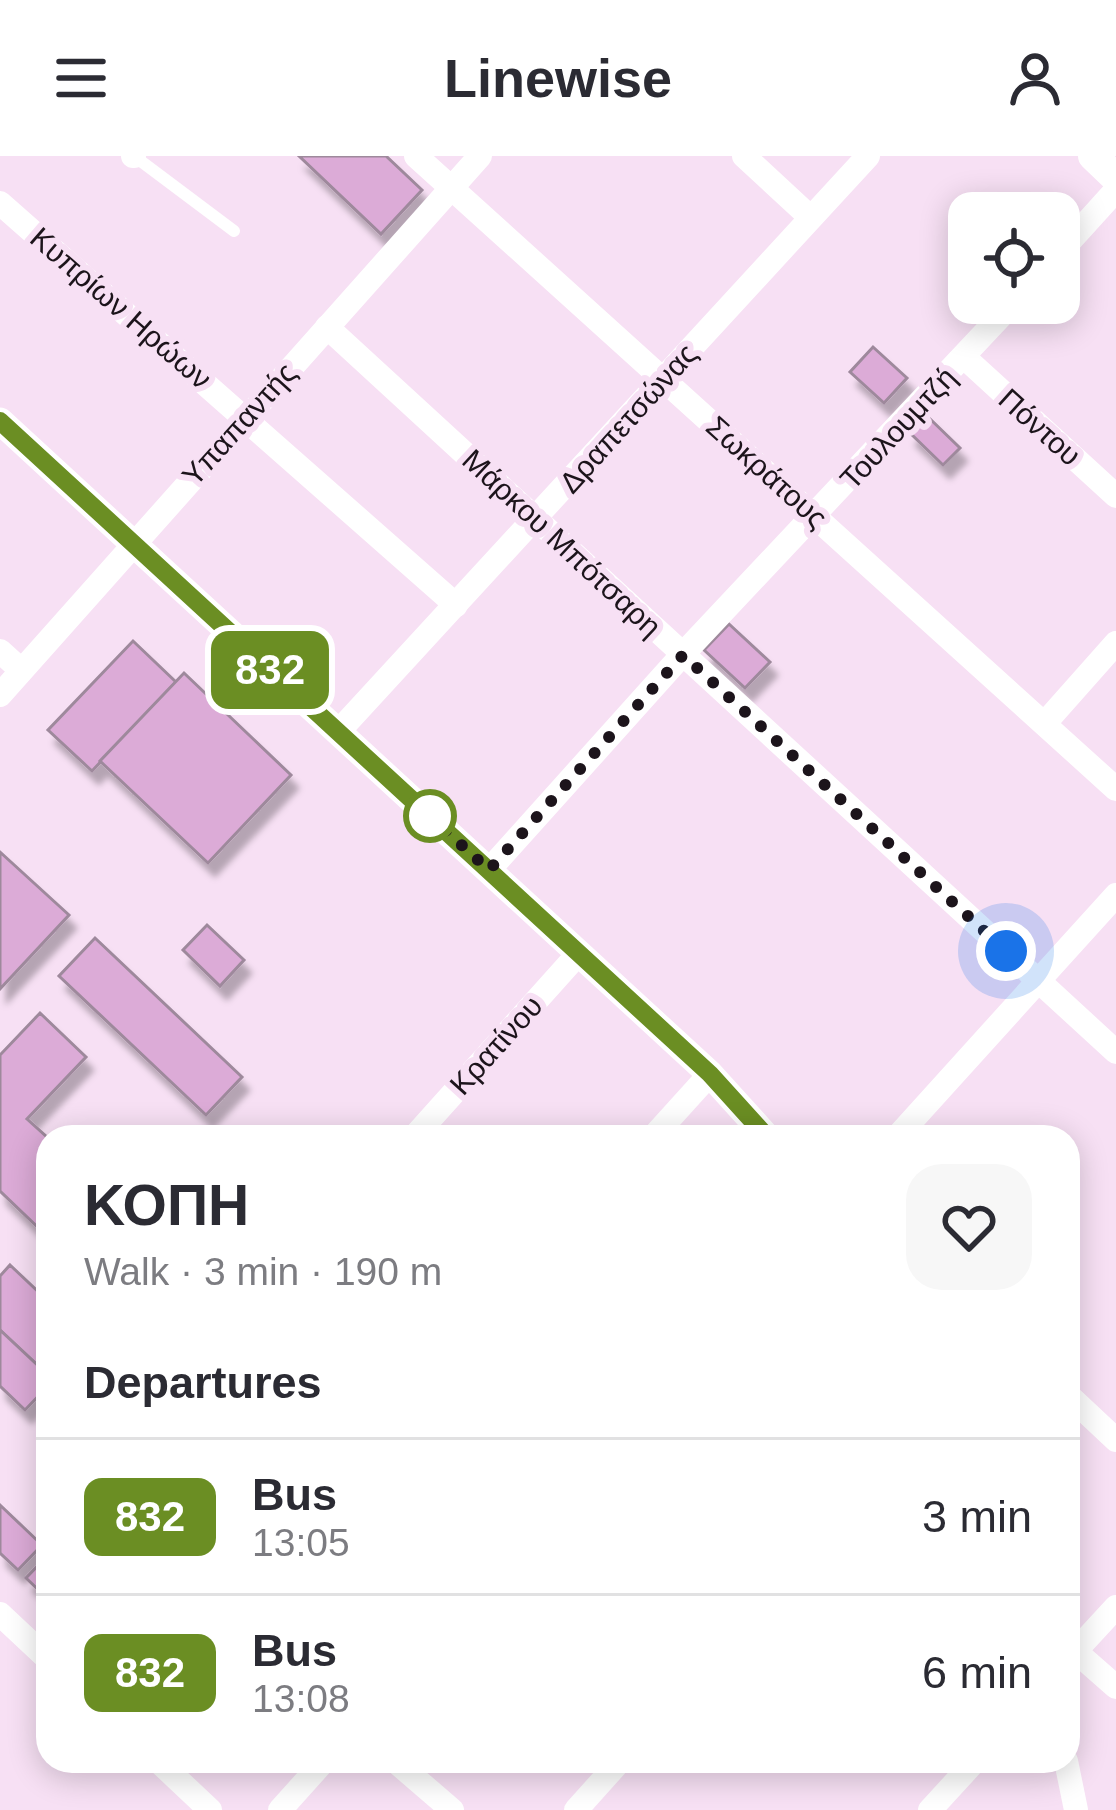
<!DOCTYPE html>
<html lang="en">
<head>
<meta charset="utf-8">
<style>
  body { margin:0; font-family:Helvetica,sans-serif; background:#f7f7f7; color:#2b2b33; height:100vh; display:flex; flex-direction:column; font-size:45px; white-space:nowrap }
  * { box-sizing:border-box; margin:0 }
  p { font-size:39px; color:#7c7c81 }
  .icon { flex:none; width:66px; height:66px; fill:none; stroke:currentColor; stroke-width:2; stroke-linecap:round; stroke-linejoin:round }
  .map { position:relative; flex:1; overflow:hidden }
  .details { position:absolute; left:36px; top:969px; width:1044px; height:648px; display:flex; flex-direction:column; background:#fff; border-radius:36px; box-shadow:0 6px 30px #0003 }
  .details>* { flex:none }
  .badge { padding:0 24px; border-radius:18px; font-size:42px; line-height:78px }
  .fabs { position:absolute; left:948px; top:36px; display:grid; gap:24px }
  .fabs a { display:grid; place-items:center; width:132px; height:132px; border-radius:24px; background:#fff; box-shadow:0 6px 30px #0003; font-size:60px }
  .you { position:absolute; width:60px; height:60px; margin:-30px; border:9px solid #fff; border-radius:50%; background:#1a73e8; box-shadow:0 0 0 18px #1a73e833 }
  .map>.badge { position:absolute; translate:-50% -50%; box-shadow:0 0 0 6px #fff }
  h2 { padding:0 48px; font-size:45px; line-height:108px }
  .round { display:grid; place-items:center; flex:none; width:126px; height:126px; border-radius:36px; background:#f7f7f7 }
  .head { display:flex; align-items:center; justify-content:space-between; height:204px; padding:0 48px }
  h1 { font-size:57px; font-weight:800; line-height:90px }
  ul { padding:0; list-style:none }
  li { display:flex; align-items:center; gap:36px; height:156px; padding:0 48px; border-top:3px solid #e1e1e2 }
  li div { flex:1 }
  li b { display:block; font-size:45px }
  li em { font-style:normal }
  li .badge { min-width:132px; font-weight:700; text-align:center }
  header { display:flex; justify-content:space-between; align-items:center; height:156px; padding:0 48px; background:#fff; font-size:54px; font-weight:800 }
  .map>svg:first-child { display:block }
  .building { fill:#dcabd7; stroke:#9e899c; stroke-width:3; filter:url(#shadow) }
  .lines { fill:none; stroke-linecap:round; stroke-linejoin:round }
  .service { stroke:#fff; stroke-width:12 }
  .minor { stroke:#fff; stroke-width:24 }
  .tertiary { stroke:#fff; stroke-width:30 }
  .line-casing { stroke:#fff; stroke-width:27 }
  .line { stroke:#6b8e23; stroke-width:18 }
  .walk { stroke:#1c141b; stroke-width:12; stroke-dasharray:0 21.6 }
  .stop-dot { fill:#fff; stroke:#6b8e23; stroke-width:6 }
  .labels { text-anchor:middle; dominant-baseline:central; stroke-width:12; stroke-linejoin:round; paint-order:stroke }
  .street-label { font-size:30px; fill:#1c141b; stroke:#f7e0f4 }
</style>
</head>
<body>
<header><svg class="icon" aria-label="menu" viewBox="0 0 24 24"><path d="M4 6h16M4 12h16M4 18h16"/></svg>Linewise<svg class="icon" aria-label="person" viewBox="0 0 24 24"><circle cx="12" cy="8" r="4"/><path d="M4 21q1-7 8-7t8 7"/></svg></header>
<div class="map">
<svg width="1116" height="1654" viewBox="0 0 1116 1654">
  <defs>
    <filter id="shadow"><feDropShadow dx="7" dy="13" stdDeviation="3" flood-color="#0004"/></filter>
  </defs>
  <rect width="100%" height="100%" fill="#f7e0f4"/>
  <g class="building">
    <polygon points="299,0 386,0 422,34 381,78"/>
    <polygon points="873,191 907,222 884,247 850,216"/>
    <polygon points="926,259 960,292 943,309 909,276"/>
    <polygon points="729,468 770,506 745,532 704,494"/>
    <polygon points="133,485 176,526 92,615 48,574"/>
    <polygon points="184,517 291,619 208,707 100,605"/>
    <polygon points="0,696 69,759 0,833"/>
    <polygon points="207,769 244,804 220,830 183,794"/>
    <polygon points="95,782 242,921 206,959 59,820"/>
    <polygon points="40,857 86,901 27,963 48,982 48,1081 0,1035 0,899"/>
    <polygon points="10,1109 48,1145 48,1219 0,1174 0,1120"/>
    <polygon points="0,1174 48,1219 48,1230 25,1254 0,1230"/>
    <polygon points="0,1349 42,1389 18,1414 0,1397"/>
    <polygon points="48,1399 48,1443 26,1422"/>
  </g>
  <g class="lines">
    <polyline class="service" points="134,0 234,75"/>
    <g class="minor">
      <polyline points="133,0 134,0"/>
      <polyline points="416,0 1116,633"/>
      <polyline points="744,0 810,61"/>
      <polyline points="0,47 456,449"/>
      <polyline points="1059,97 1116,34"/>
      <polyline points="327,171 1116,896"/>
      <polyline points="964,201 1116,340"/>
      <polyline points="0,265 710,918 767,981"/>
      <polyline points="0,495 21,514"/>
      <polyline points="0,539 480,0"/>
      <polyline points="1045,567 1116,487"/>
      <polyline points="338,576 868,0"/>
      <polyline points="489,714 683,498 1013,147"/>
      <polyline points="414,981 579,797"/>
      <polyline points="653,981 710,918"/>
      <polyline points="897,981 1116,739"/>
      <polyline points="1068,1239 1116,1284"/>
      <polyline points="0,1458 48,1503"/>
      <polyline points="1075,1495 1116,1531"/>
      <polyline points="1068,1503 1116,1451"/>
      <polyline points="158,1605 210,1654"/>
      <polyline points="395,1605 452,1654"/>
      <polyline points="1066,1605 1076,1654"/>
      <polyline points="280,1654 324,1605"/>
      <polyline points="576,1654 620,1605"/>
      <polyline points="930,1654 975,1605"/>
    </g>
    <polyline class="tertiary" points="1093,0 1116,22"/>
  </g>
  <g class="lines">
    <defs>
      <polyline id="line" points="0,265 710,918 767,981"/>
    </defs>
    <use href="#line" class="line-casing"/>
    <use href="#line" class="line"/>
    <polyline class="walk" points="430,660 489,714 683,499 1006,795"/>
  </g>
  <circle class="stop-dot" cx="430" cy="660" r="24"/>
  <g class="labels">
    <g class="street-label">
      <text transform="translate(121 152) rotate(41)">Κυπρίων Ηρώων</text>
      <text transform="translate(628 262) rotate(-48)">Δραπετσώνας</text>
      <text transform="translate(239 268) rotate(-48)">Υπαπαντής</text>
      <text transform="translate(1040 271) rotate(42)">Πόντου</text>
      <text transform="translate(898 272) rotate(-47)">Τουλουμτζή</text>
      <text transform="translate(767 316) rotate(42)">Σωκράτους</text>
      <text transform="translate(562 387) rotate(43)">Μάρκου Μπότσαρη</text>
      <text transform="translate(496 889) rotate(-48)">Κρατίνου</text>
    </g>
  </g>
</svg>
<div class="fabs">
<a><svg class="icon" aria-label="locate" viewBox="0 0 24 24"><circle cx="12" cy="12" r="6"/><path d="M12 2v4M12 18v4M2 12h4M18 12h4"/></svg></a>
</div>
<div class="you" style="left:1006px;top:795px"></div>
<b class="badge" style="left:270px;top:514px;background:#6b8e23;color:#fff">832</b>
<section class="details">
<div class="head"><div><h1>ΚΟΠΗ</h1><p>Walk · 3 min · 190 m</p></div><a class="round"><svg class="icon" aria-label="heart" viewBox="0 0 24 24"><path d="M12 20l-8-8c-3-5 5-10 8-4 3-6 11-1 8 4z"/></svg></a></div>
<h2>Departures</h2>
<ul>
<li><span class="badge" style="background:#6b8e23;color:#fff">832</span><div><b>Bus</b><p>13:05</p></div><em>3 min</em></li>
<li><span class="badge" style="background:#6b8e23;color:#fff">832</span><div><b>Bus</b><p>13:08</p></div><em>6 min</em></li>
</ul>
</section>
</div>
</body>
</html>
